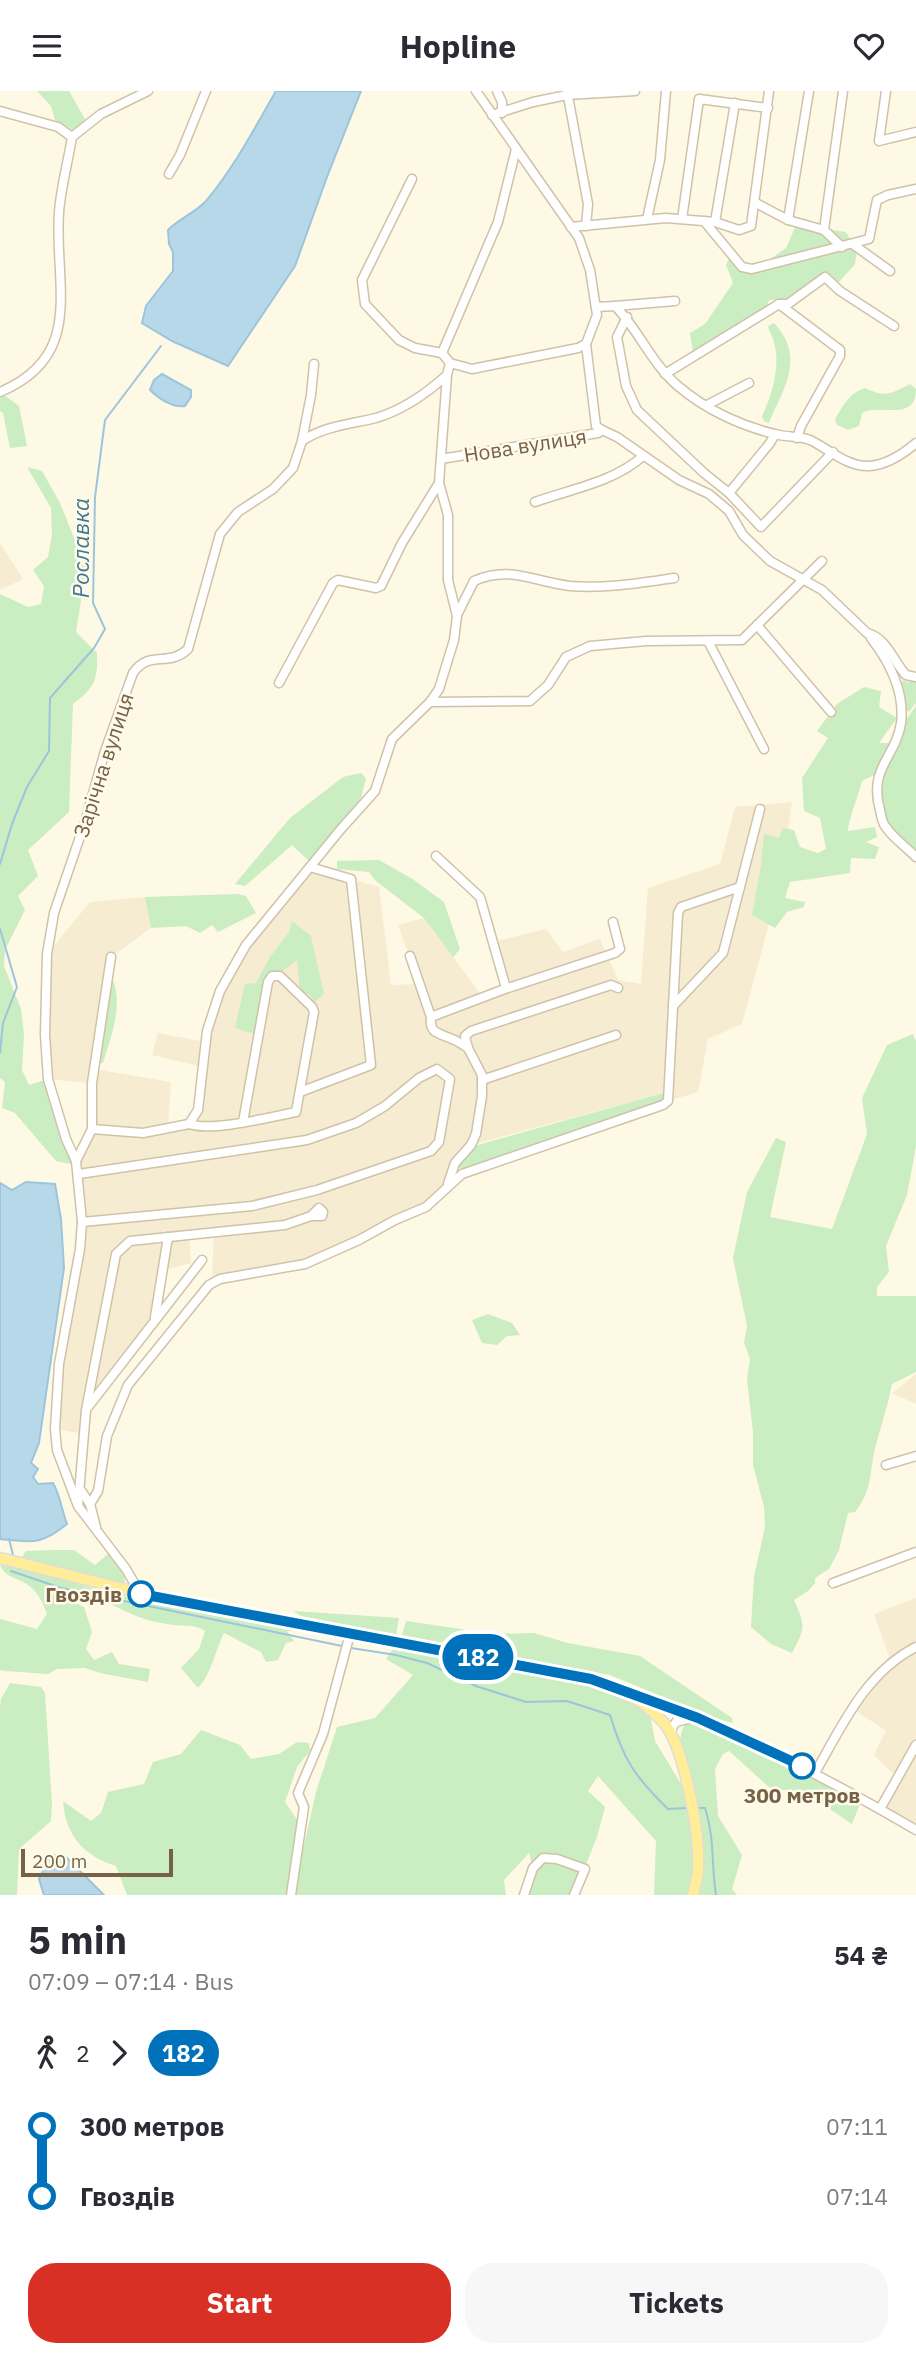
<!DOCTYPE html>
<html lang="en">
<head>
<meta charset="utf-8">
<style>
  body { margin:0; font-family:"IBM Plex Sans",sans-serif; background:#f7f7f7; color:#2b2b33; height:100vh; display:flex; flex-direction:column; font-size:26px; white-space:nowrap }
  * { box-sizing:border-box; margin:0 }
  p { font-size:23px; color:#7c7c81 }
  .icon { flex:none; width:38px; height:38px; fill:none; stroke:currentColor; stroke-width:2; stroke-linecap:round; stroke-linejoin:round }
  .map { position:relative; height:1804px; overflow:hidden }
  .sheet { display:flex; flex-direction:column; background:#fff; flex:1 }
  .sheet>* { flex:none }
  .badge { padding:0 14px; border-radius:23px; font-size:24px; line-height:46px }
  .scale { position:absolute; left:21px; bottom:18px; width:152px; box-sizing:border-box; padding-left:7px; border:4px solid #786247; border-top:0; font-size:19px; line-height:24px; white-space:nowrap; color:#786247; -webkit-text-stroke:5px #fffbeb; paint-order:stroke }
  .map>.badge { position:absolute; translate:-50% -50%; box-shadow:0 0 0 4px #fff }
  .legs { display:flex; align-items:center; gap:10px; height:77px; padding:0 28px; font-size:23px }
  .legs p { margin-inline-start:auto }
  .summary { display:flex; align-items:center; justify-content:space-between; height:119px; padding:0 28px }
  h1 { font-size:38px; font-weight:700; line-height:52px }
  .button { display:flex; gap:14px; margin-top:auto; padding:14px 28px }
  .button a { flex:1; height:80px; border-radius:28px; background:#d93025; color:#fff; font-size:28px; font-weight:700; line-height:80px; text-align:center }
  .button a+a { background:#f7f7f7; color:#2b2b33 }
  ul { padding:0 28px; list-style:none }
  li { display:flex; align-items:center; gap:24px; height:70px; font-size:26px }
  li i { display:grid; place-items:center; width:10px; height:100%; margin:0 9px; background:currentColor }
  li i::after { content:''; width:18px; height:18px; margin:-9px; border:5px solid; border-radius:50%; background:#fff }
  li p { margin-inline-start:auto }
  li:first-child i { background:linear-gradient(#0000 50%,currentColor 0) }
  li:last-child i { background:linear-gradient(currentColor 50%,#0000 0) }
  header { display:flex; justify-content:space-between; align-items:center; height:91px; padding:0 28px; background:#fff; font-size:32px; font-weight:700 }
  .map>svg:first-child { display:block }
  .residential { fill:#f6ecd1 }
  .green { fill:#caedc1 }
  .water { fill:#b6d8e9; stroke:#9cc5dc; stroke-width:2 }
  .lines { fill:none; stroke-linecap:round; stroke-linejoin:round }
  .stream { stroke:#9cc5dc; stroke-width:2 }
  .minor-casing { stroke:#d0c2a9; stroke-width:11 }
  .major-casing { stroke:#e1dcd7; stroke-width:13 }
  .minor { stroke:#fff; stroke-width:8 }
  .major { stroke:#ffed99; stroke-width:10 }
  .line-1-casing { stroke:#fff; stroke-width:16 }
  .line-1 { stroke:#0072bc; stroke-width:10 }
  .stop-1-dot { fill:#fff; stroke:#0072bc; stroke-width:3.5 }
  .labels { text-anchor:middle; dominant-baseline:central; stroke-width:5; stroke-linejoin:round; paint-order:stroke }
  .street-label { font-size:21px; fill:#786247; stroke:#fffbeb }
  .stop-label { font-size:21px; font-weight:bold; fill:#786247; stroke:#fffbeb; text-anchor:end }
  .water-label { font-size:23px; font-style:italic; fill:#427794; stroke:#fffbeb }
</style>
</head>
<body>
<header><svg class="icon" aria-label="menu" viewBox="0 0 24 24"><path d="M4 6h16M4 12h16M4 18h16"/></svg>Hopline<svg class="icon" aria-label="heart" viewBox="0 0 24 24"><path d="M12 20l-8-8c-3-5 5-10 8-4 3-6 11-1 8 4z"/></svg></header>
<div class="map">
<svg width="916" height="1804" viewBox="0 0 916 1804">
  <rect width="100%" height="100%" fill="#fef9e4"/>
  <g class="residential">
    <polygon points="0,452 23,488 0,499"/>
    <polygon points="792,711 781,788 742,933 708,948 698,1001 668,1010 668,1001 471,1054 455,1072 448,1095 426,1116 305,1173 220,1188 212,1186 214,1142 189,1144 191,1172 162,1180 154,1229 86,1319 84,1343 55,1338 57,1294 80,1158 76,1070 92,1038 91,992 48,988 47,863 90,811 145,806 151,837 111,866 94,978 171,991 168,1037 189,1033 198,1019 203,976 152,964 158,942 205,951 220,900 246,854 310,776 379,796 391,894 419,893 398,834 424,827 483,906 506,897 493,851 546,838 563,861 600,848 618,889 641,893 648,797 720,773 735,716"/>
    <polygon points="916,1283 916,1313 892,1302 905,1292"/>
    <polygon points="916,1507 916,1739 880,1718 897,1687 874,1664 886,1640 852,1617 889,1565 874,1523"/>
  </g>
  <g class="green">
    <polygon points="37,0 69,0 85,28 75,40 55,29 51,15"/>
    <polygon points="796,134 846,141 857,160 855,173 839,191 824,183 790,208 769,209 767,216 693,261 690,242 705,233 733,192 726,174 729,167 736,177 752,181 786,157"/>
    <path d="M774 232C806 267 784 296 769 332L764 330 762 325C772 304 781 275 774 251 773 245 769 241 768 235Z"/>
    <path d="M910 293 916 298C916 332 880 312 862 322L859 335 848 339 837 334 835 328C844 314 849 302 865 297 886 307 890 303 910 293Z"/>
    <polygon points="0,301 19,315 27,355 10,357 3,322 0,320"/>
    <path d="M27 376 42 380 60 412 86 477 76 541 97 562C98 588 95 597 73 613L69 721 28 759 38 785 18 805 25 819 5 859 4 875 21 918 24 944 22 979 29 994 48 988 76 1070 70 1073 56 1070 15 1022 2 1017 5 991 0 987V503L28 516 41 513 44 495 33 479 48 466 52 444 51 417Z"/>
    <polygon points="906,584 916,586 916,766 884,734 875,704 901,636 916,615 915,612 910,620 904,621 899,597 903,589 909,592"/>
    <path d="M864 596 881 600 879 616 897 627 879 652H890L876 683 862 690C859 703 848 730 848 740L875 736 877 746 866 751 879 756 875 768 851 767 850 782 790 791 785 807 805 811 804 816 787 821 775 837 752 824 761 775 764 743 779 747 783 737 794 739 800 756 818 762 826 758 820 727 804 720 802 687 828 647 817 640 837 613Z"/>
    <polygon points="361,682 366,687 361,708 309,770 292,754 245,795 235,793 290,727 343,686"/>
    <polygon points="379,769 414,789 444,811 460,858 453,866 424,827 376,790 369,781 337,778 337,770"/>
    <polygon points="237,803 246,805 256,822 218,841 212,834 200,842 186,835 151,837 145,806"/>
    <polygon points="292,830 311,845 324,903 315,911 309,903 300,902 297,869 281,881 270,881 265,892 254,943 235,937 245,893 256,892 270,866 289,841"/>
    <path d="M109 891H114C122 918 111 946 103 972H97Z"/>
    <path d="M913 943 916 950V1055L907 1104 886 1155 889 1181 877 1196V1205H916V1281L892 1293C888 1315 880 1337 875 1358 869 1384 872 1400 855 1421L848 1422 839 1459 829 1478 815 1487V1492L808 1500 794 1509C805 1535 806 1536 792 1562L771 1553 751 1536 754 1485 765 1436 764 1416 753 1374V1341L747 1288 750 1268 744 1252 747 1235 733 1167 747 1101 776 1047 786 1051 770 1126 832 1138 867 1043 862 1007 887 954Z"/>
    <polygon points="667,1001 668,1014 464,1079 457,1075 474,1055"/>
    <polygon points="488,1223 512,1232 520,1244 507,1245 497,1254 482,1252 472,1229"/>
    <polygon points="53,1459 74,1459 95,1474 108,1463 124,1481 125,1491 120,1494 21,1468 26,1460"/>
    <path d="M0 1474 39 1482 120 1505 303 1537 302 1539 287 1540 294 1550 286 1552 278 1569 266 1571 261 1561 224 1542C215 1560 212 1582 198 1597L181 1577 199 1558 205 1540C194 1532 181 1536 167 1533 137 1529 115 1514 88 1503L71 1510 84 1516 92 1541 86 1558 94 1569 112 1561 119 1573 150 1578 148 1591 100 1582 85 1577 57 1578 48 1583 5 1580 0 1579V1528L37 1538 47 1523C42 1510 37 1498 23 1491 12 1485 6 1486 0 1474Z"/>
    <polygon points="294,1520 399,1527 396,1544 301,1525"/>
    <polygon points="406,1530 495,1543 534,1542 568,1552 640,1565 732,1627 733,1632 714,1627 610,1584 402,1544"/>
    <path d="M395 1555 581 1590 633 1607 649 1618 655 1650 689 1706C684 1686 673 1649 686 1632L698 1633 786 1667 862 1708 852 1733 803 1700 771 1698 729 1660 723 1663 715 1678 718 1725 742 1764 732 1798 737 1804H654L656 1750 598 1685 588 1700 605 1716 597 1746 577 1796 579 1804H524L533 1777 529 1762 504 1789 506 1804H293L316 1701 337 1636 375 1627 413 1584 386 1568Z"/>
    <polygon points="10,1592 41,1596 45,1602 52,1714 51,1730 19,1758 17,1804 0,1804 0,1616 1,1608"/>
    <path d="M201 1639 240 1654 251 1668 279 1663 297 1651 309 1652 310 1660 297 1676 285 1711 298 1730 287 1804H127L116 1775C84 1765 65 1744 63 1710L91 1730 101 1722 108 1701 144 1693 153 1671 181 1663Z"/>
  </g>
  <g class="water">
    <path d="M276 0H361L327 86 295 175 228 275 172 250 142 232 146 215 173 180V161L169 153 168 139C180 127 195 122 206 110 234 77 254 38 276 0Z"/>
    <path d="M162 283 191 299V306L185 315C173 317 159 308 150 299L154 289Z"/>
    <path d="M26 1091 55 1093 61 1128 64 1177 39 1352 31 1372 38 1378 33 1386 38 1393 53 1392C60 1404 62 1420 67 1433 40 1455 32 1451 0 1448V1092L12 1099Z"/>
    <polygon points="51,1764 65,1765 104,1804 44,1804 39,1788"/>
  </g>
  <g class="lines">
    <g class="stream">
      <polyline points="0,773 12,733 27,696 49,660 50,607 94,557 105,538 93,512 95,406 105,329 161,255"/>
      <polyline points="0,838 17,896 3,932 0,962"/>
      <polyline points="9,1448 13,1464"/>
      <polyline points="11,1480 61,1497 342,1555"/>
      <path d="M351 1557 396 1564 427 1572 476 1595 526 1611 567 1610 610 1624C623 1668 635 1686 668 1718L687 1717"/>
      <path d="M699 1717H705C715 1747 711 1773 716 1804"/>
    </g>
    <defs>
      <g id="minor">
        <polyline points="497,0 502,11 502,22"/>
        <polyline points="567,0 588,113 586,135"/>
        <polyline points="886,0 879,50 916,41"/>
        <polyline points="0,20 58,36 72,46"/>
        <polyline points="492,24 533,11 567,4 635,0"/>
        <polyline points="169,83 180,64 206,0"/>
        <polyline points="412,88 362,189 365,213 399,249 415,257 442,262"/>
        <polyline points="756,112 788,129 809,0"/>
        <polyline points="647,128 660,69 666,0"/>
        <polyline points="682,128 699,8 768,17"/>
        <polyline points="788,129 824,139 842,156"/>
        <polyline points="704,130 742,176 752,178 869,148 877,109 888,104 916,98"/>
        <polyline points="715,131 735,12"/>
        <polyline points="571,136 666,127 715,131 739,139 751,135 769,0"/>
        <polyline points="824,139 843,0"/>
        <polyline points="854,154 890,180"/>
        <polyline points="779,213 788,213 825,186 840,200 894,235"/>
        <polyline points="615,215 675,210"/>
        <path d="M596 216 615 215C639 239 651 272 678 295 706 319 743 336 779 344 789 346 801 345 810 349 829 358 847 376 869 375 886 374 903 363 916 352"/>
        <polyline points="627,226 617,246 626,295 637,319 704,382 729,402 761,436 833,361"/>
        <polyline points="442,262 498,131 516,58"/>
        <polyline points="450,272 472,278 578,257 586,253 597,224 590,179 579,147 476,0"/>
        <polyline points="665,283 779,213 840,259 840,265 801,335 797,347"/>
        <path d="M0 301C86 265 54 194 59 121 61 96 68 71 72 46L101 23 148 0"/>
        <polyline points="707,314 749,292"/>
        <path d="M602 339 617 346 679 389 709 403 729 420 743 444 770 470 822 499 867 542C887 547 893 570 906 584L916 586"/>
        <path d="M302 350C324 335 351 333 376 327 403 319 427 302 447 284"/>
        <polyline points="441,368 598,342 602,339 596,335 586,253"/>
        <polyline points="729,402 770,352 775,343"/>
        <path d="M535 411C571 398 614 391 643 365"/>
        <path d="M457 524 474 490C510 474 534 491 570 495 604 498 640 492 674 487"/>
        <polyline points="757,534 831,621"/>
        <path d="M871 547C889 570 905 601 901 632 896 666 868 677 880 719 881 724 882 731 885 735 892 746 906 756 916 766"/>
        <polyline points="708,550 764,658"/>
        <polyline points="279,592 333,492 338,489 376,497 381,495 402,452 439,392"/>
        <polyline points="430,611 530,610 548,594 566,566 590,555 646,550 742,549 822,470"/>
        <polyline points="436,765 480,806 506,897"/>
        <polyline points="410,865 431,926"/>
        <polyline points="673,915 723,862 760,718"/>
        <path d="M468 957C463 954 458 950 452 948 439 942 429 943 431 926L502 899 615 862 620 858 613 831"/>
        <polyline points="482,989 616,944"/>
        <polyline points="300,1001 371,974 351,788 310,776"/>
        <path d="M189 1033C213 1041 270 1026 296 1021L314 921 312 916 280 885H272L268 891 243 1031"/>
        <polyline points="92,1038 92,992 111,866"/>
        <path d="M76 1070 66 1048 48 988 45 944 47 863 54 822 85 731 105 660 133 582C150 558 168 577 188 558L220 443 238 421 273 398 293 377 302 350 311 304 314 273"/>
        <polyline points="79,1083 307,1049 356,1032 385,1015 419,987 437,978 450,988 439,1051 431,1060 317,1099 252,1115 82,1131"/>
        <polyline points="448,1093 455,1072 471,1054 476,1043 482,1005 482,984 468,957 465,945 471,940 611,894 618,897"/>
        <polyline points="155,1226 168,1146"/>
        <polyline points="88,1316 202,1169"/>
        <polyline points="886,1374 916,1365"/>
        <polyline points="80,1398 90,1413 96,1436"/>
        <polyline points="90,1413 98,1400 107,1345 128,1294 209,1194 220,1188 305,1173 359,1149 395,1129 426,1116 462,1083 663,1014 668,1010 678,822 681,816 740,796"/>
        <polyline points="78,1414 86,1319 116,1163 130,1150 285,1134 311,1125 322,1125 323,1121 319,1117 311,1125"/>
        <polyline points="833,1492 916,1461"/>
        <polyline points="140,1502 126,1478 78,1415 57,1359 55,1338 59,1273 80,1158 82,1131 76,1070 92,1038 143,1042 189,1033 198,1019 207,940 220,900 246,854 341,738 375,700 392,648 430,611 439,598 454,549 457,525 448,489 448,424 439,392 447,284 450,272 442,262"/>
        <path d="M629 1601C730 1637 824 1685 916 1739"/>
        <polyline points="671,1643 672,1637 676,1631 692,1627"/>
        <path d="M815 1682C842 1635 865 1582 916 1556"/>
        <polyline points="880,1718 916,1654"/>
        <polyline points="291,1804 304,1716 298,1702 323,1643 350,1543"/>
        <polyline points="524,1804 533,1777 543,1767 557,1768 585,1778 574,1804"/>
      </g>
      <path id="major" d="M0 1467 140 1502 570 1583C605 1591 640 1604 664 1632 685 1658 700 1744 698 1778 698 1786 695 1795 693 1804"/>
    </defs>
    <use href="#minor" class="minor-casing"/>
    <use href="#major" class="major-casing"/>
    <use href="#minor" class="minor"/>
    <use href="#major" class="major"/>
  </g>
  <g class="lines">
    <defs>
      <polyline id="line-1" points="141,1503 591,1588 698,1627 802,1675"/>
    </defs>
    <use href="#line-1" class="line-1-casing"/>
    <use href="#line-1" class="line-1"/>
  </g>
  <g class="stop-1-dot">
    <circle cx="141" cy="1503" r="12"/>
    <circle cx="802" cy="1675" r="12"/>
  </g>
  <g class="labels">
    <g class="street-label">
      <text transform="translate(525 354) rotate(-9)">Нова вулиця</text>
      <text transform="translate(103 674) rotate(-72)">Зарічна вулиця</text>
    </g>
    <g class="stop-label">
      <text x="122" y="1503">Гвоздів</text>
      <text x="802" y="1704" text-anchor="middle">300 метров</text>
    </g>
    <g class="water-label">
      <text transform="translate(80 457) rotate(-90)">Рославка</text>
    </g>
  </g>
</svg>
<div class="scale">200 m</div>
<b class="badge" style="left:478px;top:1566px;background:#0072bc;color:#fff">182</b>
</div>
<section class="sheet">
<div class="summary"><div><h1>5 min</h1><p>07:09 – 07:14 · Bus</p></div><b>54 ₴</b></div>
<div class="legs"><svg class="icon" aria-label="walk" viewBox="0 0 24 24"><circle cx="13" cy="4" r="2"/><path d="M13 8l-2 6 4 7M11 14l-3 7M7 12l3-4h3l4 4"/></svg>2<svg class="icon" aria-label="forward" viewBox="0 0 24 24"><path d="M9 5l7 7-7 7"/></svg><b class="badge" style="background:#0072bc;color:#fff">182</b></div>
<ul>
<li><i style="color:#0072bc"></i><b>300 метров</b><p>07:11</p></li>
<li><i style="color:#0072bc"></i><b>Гвоздів</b><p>07:14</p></li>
</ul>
<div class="button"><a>Start</a><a>Tickets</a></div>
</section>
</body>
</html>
